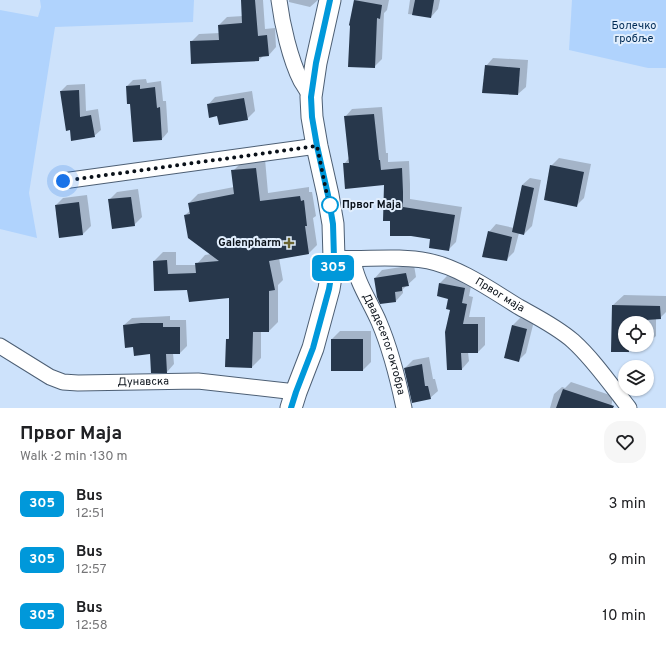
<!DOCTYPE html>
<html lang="en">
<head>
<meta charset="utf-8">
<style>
  body { margin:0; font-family:Overpass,sans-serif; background:#f6f6f6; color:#202124; height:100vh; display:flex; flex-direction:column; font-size:15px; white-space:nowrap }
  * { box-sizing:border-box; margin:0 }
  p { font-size:13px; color:#757577 }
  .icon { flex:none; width:22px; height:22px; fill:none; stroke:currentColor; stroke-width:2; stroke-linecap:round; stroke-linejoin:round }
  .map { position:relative; height:408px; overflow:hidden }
  .drawer { display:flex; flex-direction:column; background:#fff; flex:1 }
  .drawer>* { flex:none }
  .badge { padding:0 8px; border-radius:6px; font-size:14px; line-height:26px }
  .tools { position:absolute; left:618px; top:316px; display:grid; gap:8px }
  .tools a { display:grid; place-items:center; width:36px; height:36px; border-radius:50%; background:#fff; box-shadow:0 1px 3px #0004; font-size:20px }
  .you { position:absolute; width:20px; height:20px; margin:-10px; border:3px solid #fff; border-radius:50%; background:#1a73e8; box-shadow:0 0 0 6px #1a73e833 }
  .map>.badge { position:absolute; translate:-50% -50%; box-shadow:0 0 0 2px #fff }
  .round { display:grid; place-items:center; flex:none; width:42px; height:42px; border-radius:16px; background:#f6f6f6 }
  .headline { display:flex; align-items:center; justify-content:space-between; height:68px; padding:0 20px }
  h1 { font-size:19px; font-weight:700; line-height:30px }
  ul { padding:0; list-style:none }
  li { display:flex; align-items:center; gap:12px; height:56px; padding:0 20px }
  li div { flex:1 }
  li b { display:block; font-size:15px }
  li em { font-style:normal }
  li .badge { min-width:44px; font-weight:700; text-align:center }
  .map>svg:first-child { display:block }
  .green { fill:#b0d3fd }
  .shadow { fill:#0003 }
  .building { fill:#27374b }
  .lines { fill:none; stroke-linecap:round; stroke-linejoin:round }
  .street-casing { stroke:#4d5f74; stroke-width:17 }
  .secondary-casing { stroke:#4d5f74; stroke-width:23 }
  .street { stroke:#fff; stroke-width:15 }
  .secondary { stroke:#fff; stroke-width:21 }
  .line-casing { stroke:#fff; stroke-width:9 }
  .line { stroke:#0098da; stroke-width:6 }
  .walk { stroke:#0a1119; stroke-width:4; stroke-dasharray:0 7.2 }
  .stop-dot { fill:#fff; stroke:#0098da; stroke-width:2 }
  .poi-dot { fill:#6b6531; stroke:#e1eefd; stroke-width:1.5 }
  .labels { text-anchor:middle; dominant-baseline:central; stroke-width:4; stroke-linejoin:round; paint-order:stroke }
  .park-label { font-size:11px; fill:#012b55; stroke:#e1eefd }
  .stop-label { font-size:11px; font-weight:bold; fill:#0a1119; stroke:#e1eefd; text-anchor:start }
  .poi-label { font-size:11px; font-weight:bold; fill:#0a1119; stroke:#e1eefd; text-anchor:end }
  .street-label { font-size:11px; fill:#0a1119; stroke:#e1eefd }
</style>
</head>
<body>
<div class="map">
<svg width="666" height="408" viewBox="0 0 666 408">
  <rect width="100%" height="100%" fill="#cde2fb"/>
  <g class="green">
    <polygon points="40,0 194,0 193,22 55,27 29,193 37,238 0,229 0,10 38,17 41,7"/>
    <polygon points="572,0 666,0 666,68 648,68 569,50"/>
  </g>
  <g class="shadow">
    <polygon points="242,0 263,0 265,29 275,28 276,47 269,55 263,56 259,60 191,42 199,34 220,33 219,25 227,17 243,16"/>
    <polygon points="289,0 318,0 310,7 289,2"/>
    <polygon points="355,0 389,0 387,10 384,13 382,59 374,67 351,25 350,25"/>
    <polygon points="410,0 440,0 438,9 431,17 408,14"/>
    <polygon points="493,58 528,60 526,87 518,94 486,66"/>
    <polygon points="146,79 147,83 161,81 163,101 166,101 168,132 162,139 131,103 127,86 133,80"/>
    <polygon points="85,84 86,111 98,109 101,130 94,136 71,129 61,91 67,85"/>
    <polygon points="252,91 255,111 247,119 218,115 208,105 215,97"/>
    <polygon points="382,107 386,153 388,153 388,162 409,161 410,184 410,199 462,207 456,242 448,250 431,239 411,235 391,220 385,184 344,164 349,158 345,117 352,109"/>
    <polygon points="559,158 591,164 584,198 577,205 551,166"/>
    <polygon points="265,159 268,193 309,187 309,192 312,192 316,216 313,218 317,245 308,254 279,258 283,280 278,285 278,322 269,331 261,331 261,358 252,367 227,340 230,337 230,297 188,289 155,290 154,261 163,252 176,252 176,265 196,265 205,255 211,254 185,215 191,210 189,203 198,194 234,187 233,171 242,162"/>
    <polygon points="530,178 541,180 532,226 524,234 519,233 514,252 506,260 489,232 496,224 514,228 522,185"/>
    <polygon points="138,189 142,217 134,225 109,200 117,192"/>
    <polygon points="87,195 91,226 83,234 60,237 56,205 63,198"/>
    <polygon points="414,265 416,277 403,289 403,293 396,301 375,278 382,270"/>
    <polygon points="447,276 472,281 469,296 473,297 469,317 485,317 485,345 478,352 468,352 469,361 462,369 449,298 440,283"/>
    <polygon points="624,295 666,296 666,312 660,318 656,318 656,336 647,344 647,323 625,323 625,345 646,345 645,346 634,346 629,351 612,351 613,305"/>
    <polygon points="170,316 170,320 186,320 187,346 180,353 173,353 174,364 167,372 151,353 134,346 124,325 132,318"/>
    <polygon points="520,318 534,321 526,353 519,360 513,325"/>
    <polygon points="340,331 371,331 371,362 363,370 332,370 332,339"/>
    <polygon points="429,357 433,379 435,379 438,391 430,398 405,368 413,360"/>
    <polygon points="571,382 613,396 611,408 550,408 554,394 562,387 565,388"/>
  </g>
  <g class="building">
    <polygon points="241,0 255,0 258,36 267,35 269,56 259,57 259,61 239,62 191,64 190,41 219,40 218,25 242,23"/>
    <polygon points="354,0 382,5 380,19 377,18 375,68 348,67 350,26 349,25"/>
    <polygon points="415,0 434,0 431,18 412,15"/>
    <polygon points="485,65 520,68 518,95 482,93"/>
    <polygon points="140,85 140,89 155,87 157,108 160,107 162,140 133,142 130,104 127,104 126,86"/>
    <polygon points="79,90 80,117 91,115 95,137 71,141 70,130 66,131 60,91"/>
    <polygon points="244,98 248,120 219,125 217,116 209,118 207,104"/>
    <polygon points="374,114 379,160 380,160 381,170 402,168 403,192 403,207 455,215 449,251 429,248 430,239 411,236 390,236 390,221 383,221 384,185 345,189 343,163 349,163 344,116"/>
    <polygon points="550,165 584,172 577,207 544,200"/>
    <polygon points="256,168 260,201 300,196 301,201 304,200 307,226 305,226 309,254 269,261 275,290 269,291 269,332 253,332 252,368 225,367 226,339 229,339 229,298 189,302 187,290 154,291 153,261 167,260 168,274 196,273 195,263 219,261 188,238 184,215 190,214 188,203 234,194 231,170"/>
    <polygon points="522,185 534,188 524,235 512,232"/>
    <polygon points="131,197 135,226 112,229 108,199"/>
    <polygon points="79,202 83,235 59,238 55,205"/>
    <polygon points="488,231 512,237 507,261 482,257"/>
    <polygon points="406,273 409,286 402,287 402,291 395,292 396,302 380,304 377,297 374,278"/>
    <polygon points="439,283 465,288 462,303 467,304 463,324 478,324 478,353 461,353 462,370 447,370 445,332 450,310 446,309 448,299 437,296"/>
    <polygon points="612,305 660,306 661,319 646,320 646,323 625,323 625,345 645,345 645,347 629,347 629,352 611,352"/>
    <polygon points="141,323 163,323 163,327 180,327 180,354 166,354 167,373 151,373 150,354 134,356 133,347 125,348 123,325"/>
    <polygon points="512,325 527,329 519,362 504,358"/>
    <rect x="331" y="339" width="32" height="32"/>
    <polygon points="422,364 425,386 428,386 431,399 412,403 404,368"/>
    <polygon points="563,389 614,406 613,408 556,408"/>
  </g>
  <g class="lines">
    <defs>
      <g id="street">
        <path d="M279 0C282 24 290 59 301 81 304 86 308 92 311 97"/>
        <polyline points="63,181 317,146"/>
        <path id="s1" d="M334 258C365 260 397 255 428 261 461 268 491 290 519 307 537 317 557 327 573 341 594 360 611 385 629 408"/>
        <path id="s2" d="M353 259C356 282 370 301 379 322 391 350 398 379 404 408"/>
        <path id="s3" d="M0 346 50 377 63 382 78 383 198 381 296 392"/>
      </g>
      <polyline id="secondary" points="291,408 296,392 313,348 329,289 334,258 333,224 328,195 317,146 312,117 311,97 316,63 330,0"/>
    </defs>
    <use href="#street" class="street-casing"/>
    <use href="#secondary" class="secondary-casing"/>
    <use href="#street" class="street"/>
    <use href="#secondary" class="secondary"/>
  </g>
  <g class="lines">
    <defs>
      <polyline id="line" points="291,408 296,392 313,348 329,289 334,258 333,224 328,195 317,146 312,117 311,97 316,63 330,0"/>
    </defs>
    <use href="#line" class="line-casing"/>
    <use href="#line" class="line"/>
    <polyline class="walk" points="63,181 317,146 330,210 330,205"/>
  </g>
  <circle class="stop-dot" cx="330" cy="205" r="8"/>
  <path class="poi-dot" d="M287 237h4v4h4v4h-4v4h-4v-4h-4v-4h4z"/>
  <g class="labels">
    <g class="park-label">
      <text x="634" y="26">Болечко<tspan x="634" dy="13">гробље</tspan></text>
    </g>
    <g class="stop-label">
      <text x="342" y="205">Првог Маја</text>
    </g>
    <g class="poi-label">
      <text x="281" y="243">Galenpharm</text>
    </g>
    <g class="street-label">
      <text stroke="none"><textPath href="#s1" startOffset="174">Првог маја</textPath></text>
      <text stroke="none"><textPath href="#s2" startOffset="91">Двадесетог октобра</textPath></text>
      <text stroke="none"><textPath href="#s3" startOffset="153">Дунавска</textPath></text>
    </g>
  </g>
</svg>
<div class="tools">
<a><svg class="icon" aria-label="locate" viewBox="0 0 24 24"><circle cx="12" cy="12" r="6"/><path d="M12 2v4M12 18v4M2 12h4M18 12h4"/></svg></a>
<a><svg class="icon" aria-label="layers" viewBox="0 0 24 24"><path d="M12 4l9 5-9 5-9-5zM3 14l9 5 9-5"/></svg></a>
</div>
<div class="you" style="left:63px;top:181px"></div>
<b class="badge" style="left:333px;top:268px;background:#0098da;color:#fff">305</b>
</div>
<section class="drawer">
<div class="headline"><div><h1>Првог Маја</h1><p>Walk · 2 min · 130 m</p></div><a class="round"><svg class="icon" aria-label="heart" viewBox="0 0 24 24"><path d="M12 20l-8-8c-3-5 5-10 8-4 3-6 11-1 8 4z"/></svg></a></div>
<ul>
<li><span class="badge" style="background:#0098da;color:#fff">305</span><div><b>Bus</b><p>12:51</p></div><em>3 min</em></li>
<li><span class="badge" style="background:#0098da;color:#fff">305</span><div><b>Bus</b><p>12:57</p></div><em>9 min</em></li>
<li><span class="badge" style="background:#0098da;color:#fff">305</span><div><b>Bus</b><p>12:58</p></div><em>10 min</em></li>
</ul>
</section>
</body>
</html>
